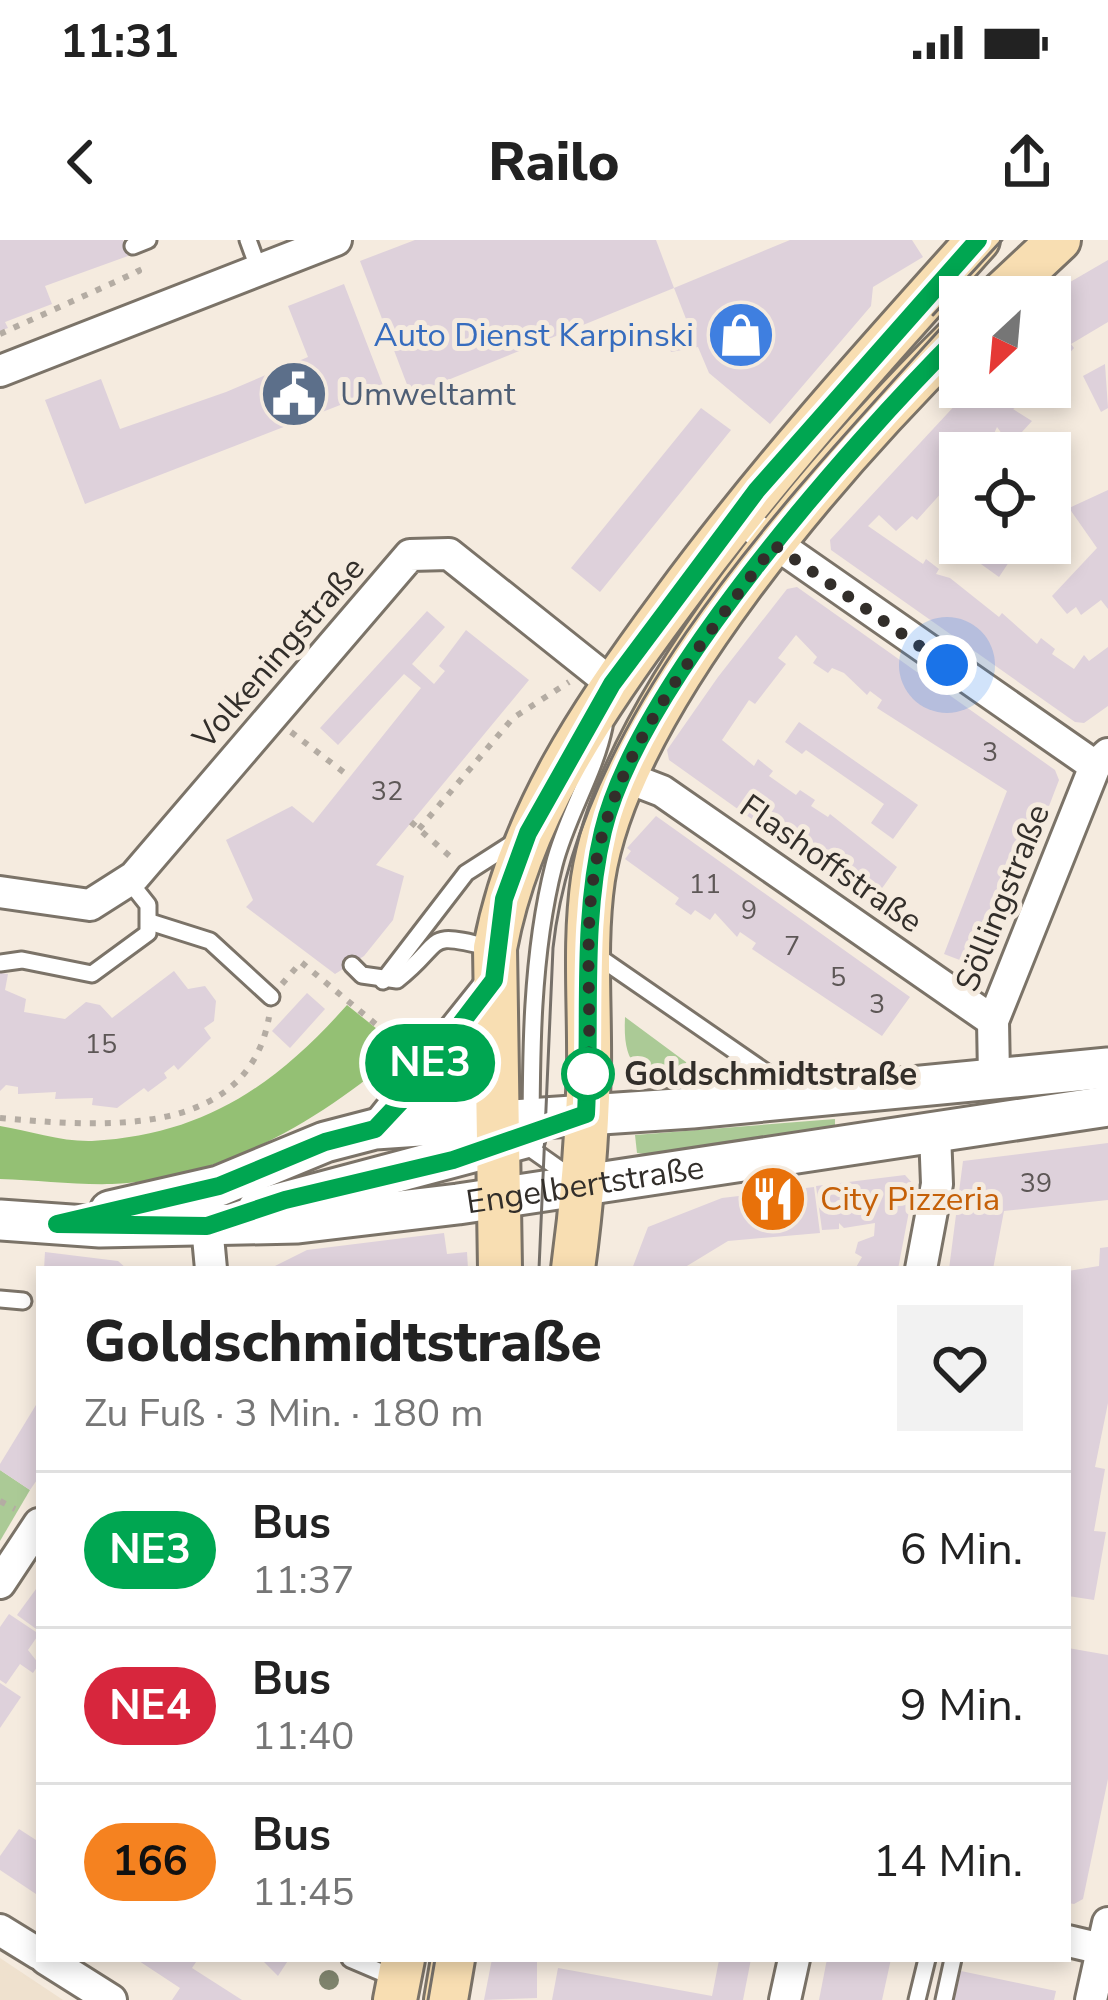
<!DOCTYPE html>
<html lang="de">
<head>
<meta charset="utf-8">
<style>
  body { margin:0; font-family:"Nunito Sans",sans-serif; background:#f2f2f2; color:#222; height:100vh; display:flex; flex-direction:column; font-size:45px; white-space:nowrap }
  * { box-sizing:border-box; margin:0 }
  p { font-size:39px; color:#767676 }
  .icon { flex:none; width:66px; height:66px; fill:none; stroke:currentColor; stroke-width:2; stroke-linecap:round; stroke-linejoin:round }
  .map { position:relative; flex:1; overflow:hidden }
  .side { position:absolute; left:36px; top:1026px; width:1035px; height:696px; display:flex; flex-direction:column; background:#fff; border-radius:0px; box-shadow:0 6px 18px #0003 }
  .side>* { flex:none }
  .badge { padding:0 24px; border-radius:39px; font-size:42px; line-height:78px }
  .needle { width:78px; rotate:206deg }
  .buttons { position:absolute; left:939px; top:36px; display:grid; gap:24px }
  .buttons a { display:grid; place-items:center; width:132px; height:132px; border-radius:0px; background:#fff; box-shadow:0 6px 18px #0003; font-size:60px }
  .you { position:absolute; width:60px; height:60px; margin:-30px; border:9px solid #fff; border-radius:50%; background:#1a73e8; box-shadow:0 0 0 18px #1a73e833 }
  .map>.badge { position:absolute; translate:-50% -50%; box-shadow:0 0 0 6px #fff }
  .round { display:grid; place-items:center; flex:none; width:126px; height:126px; border-radius:0px; background:#f2f2f2 }
  .summary { display:flex; align-items:center; justify-content:space-between; height:204px; padding:0 48px }
  h1 { font-size:57px; font-weight:800; line-height:90px }
  ul { padding:0; list-style:none }
  li { display:flex; align-items:center; gap:36px; height:156px; padding:0 48px; border-top:3px solid #e0e0e0 }
  li div { flex:1 }
  li b { display:block; font-size:45px }
  li em { font-style:normal }
  li .badge { min-width:132px; font-weight:700; text-align:center }
  .status { display:flex; justify-content:space-between; align-items:center; height:84px; padding:0 60px; background:#fff; direction:ltr }
  .status svg { height:33px; fill:currentColor }
  header { display:flex; justify-content:space-between; align-items:center; height:156px; padding:0 48px; background:#fff; font-size:54px; font-weight:800 }
  .map>svg:first-child { display:block }
  .industrial { fill:#efe1ce }
  .green { fill:#abca96 }
  .forest { fill:#94c074 }
  .building { fill:#ded1db }
  .lines { fill:none; stroke-linecap:round; stroke-linejoin:round }
  .service-casing { stroke:#7b7368; stroke-width:21 }
  .minor-casing { stroke:#7b7368; stroke-width:36 }
  .tertiary-casing { stroke:#7b7368; stroke-width:45 }
  .secondary-casing { stroke:#7b7368; stroke-width:48 }
  .path { stroke:#b4aca3; stroke-width:6; stroke-dasharray:6 9; stroke-linecap:butt }
  .service { stroke:#fff; stroke-width:15 }
  .minor { stroke:#fff; stroke-width:30 }
  .tertiary { stroke:#fff; stroke-width:39 }
  .secondary { stroke:#f8deb2; stroke-width:42 }
  .tram { stroke:#767069; stroke-width:3 }
  .tree { fill:#7f846d }
  .line-casing { stroke:#fff; stroke-width:27 }
  .line { stroke:#00a651; stroke-width:18 }
  .walk { stroke:#322e2a; stroke-width:12; stroke-dasharray:0 21.6 }
  .stop-dot { fill:#fff; stroke:#00a651; stroke-width:6 }
  .labels { text-anchor:middle; dominant-baseline:central; stroke-width:10; stroke-linejoin:round; paint-order:stroke }
  .number-label { font-size:27px; fill:#5d5756 }
  .shop-label { font-size:33px; fill:#366cbe; stroke:#f5ebdf; text-anchor:end }
  .service-label { font-size:33px; fill:#4e5e75; stroke:#f5ebdf; text-anchor:start }
  .street-label { font-size:33px; fill:#322e2a; stroke:#f5ebdf }
  .stop-label { font-size:33px; font-weight:bold; fill:#322e2a; stroke:#f5ebdf; text-anchor:start }
  .food-label { font-size:33px; fill:#c56008; stroke:#f5ebdf; text-anchor:start }
</style>
</head>
<body>
<div class="status"><b>11:31</b><svg viewBox="0 0 49 12"><path d="M0 12V9h3v3zM5 12V6h3v6zM10 12V3h3v9zM15 12V0h3v12zM26 1h20v11H26zM47 4h2v5h-2z"/></svg></div>
<header><svg class="icon" aria-label="back" viewBox="0 0 24 24"><path d="M15 5l-7 7 7 7"/></svg>Railo<svg class="icon" aria-label="share" viewBox="0 0 24 24"><path d="M12 15V3M7 8l5-5 5 5M5 13v7h14v-7"/></svg></header>
<div class="map">
<svg width="1108" height="1760" viewBox="0 0 1108 1760">
  <rect width="100%" height="100%" fill="#f5ebdf"/>
  <polygon class="industrial" points="0,1718 63,1760 0,1760"/>
  <g class="green">
    <path d="M625 777 698 831C646 835 622 838 625 777Z"/>
    <polygon points="835,879 835,890 668,917 637,913 635,895"/>
    <polygon points="0,1230 30,1250 0,1301"/>
  </g>
  <path class="forest" d="M347 765 402 809C325 879 218 941 112 944 75 945 37 940 0 939V886C29 891 63 902 92 901 203 895 275 846 347 765Z"/>
  <g class="building">
    <polygon points="0,0 123,0 128,16 45,46 52,64 5,82 8,88 0,91"/>
    <polygon points="415,0 656,0 674,48 411,155 360,21"/>
    <polygon points="790,0 912,0 923,17 873,47 871,66 770,184 709,133 698,107 671,112 664,94 688,84 674,48"/>
    <polygon points="1108,20 1108,82 1071,104 1074,108 1050,134 1050,62 1065,45"/>
    <polygon points="344,44 384,148 85,264 45,160 101,139 120,189 226,152 308,117 288,66"/>
    <polygon points="1105,124 1108,168 1101,172 1083,136"/>
    <polygon points="972,147 1033,147 1029,151 1035,157 1013,169 1032,181 1010,205 997,187 988,207 960,213 960,225 950,236 953,240 917,280 912,276 896,291 879,275 868,286 923,324 926,319 939,329 936,334 950,338 999,377 1002,373 1037,404 1041,398 1055,409 1052,414 1074,429 1084,415 1089,421 1108,407 1108,466 1084,483 1075,482 831,310 830,300"/>
    <polygon points="701,168 731,190 600,352 571,328"/>
    <polygon points="1108,250 1108,369 1101,360 1081,375 1076,367 1067,374 1052,356 1097,308 1069,268"/>
    <polygon points="975,303 996,303 1013,316 999,337 967,314"/>
    <polygon points="797,347 1055,530 1059,540 986,730 944,714 1007,551 877,468 882,460 870,451 867,455 844,433 832,428 828,433 813,423 817,417 796,395 778,418 786,424 755,464 749,460 722,500 754,526 758,519 773,531 769,536 796,555 800,550 815,560 811,566 828,577 830,574 897,627 871,664 669,520 667,510 718,437 787,349"/>
    <polygon points="427,371 445,387 412,424 434,444 445,431 439,426 466,390 529,440 376,625 404,636 393,680 364,716 335,734 246,667 253,660 226,600 292,566 313,583 421,448 404,434 338,505 320,488"/>
    <polygon points="799,482 918,565 893,599 871,583 884,564 806,510 802,514 785,502"/>
    <polygon points="656,576 910,757 882,796 752,709 756,703 740,692 737,697 715,673 710,680 695,670 691,675 675,664 679,658 625,619 631,611 627,608"/>
    <polygon points="174,731 188,749 205,746 216,761 214,781 204,788 211,798 178,830 174,825 164,833 167,838 148,852 144,848 117,868 92,865 93,858 55,859 56,852 18,854 18,847 6,845 0,851 0,733 8,734 5,750 26,759 24,772 65,779 86,762 100,765 112,778"/>
    <polygon points="307,753 325,769 290,808 272,791"/>
    <polygon points="1108,903 1108,960 1004,971 993,1029 949,1029 963,921"/>
    <polygon points="905,935 914,945 898,1029 855,1029 862,1017 855,1013 858,1002 874,996 875,983 844,988 839,983 839,989 822,990 816,946"/>
    <polygon points="814,947 820,993 728,1001 682,1029 632,1029 648,987 722,958"/>
    <polygon points="444,993 447,1014 467,1012 468,1029 269,1029 307,1010"/>
    <polygon points="1108,1007 1108,1163 1095,1227 1105,1229 1094,1291 1106,1292 1094,1360 1068,1356 1068,1031 1099,1026 1100,1008"/>
    <polygon points="45,1012 118,1021 127,1029 44,1029"/>
    <polygon points="39,1160 39,1237 30,1250 0,1230 0,1224"/>
    <polygon points="39,1345 39,1391 17,1375"/>
    <polygon points="9,1374 39,1394 28,1410 39,1424 33,1433 20,1424 6,1444 0,1440 0,1387"/>
    <polygon points="1068,1408 1108,1415 1108,1539 1083,1659 1074,1664 1068,1663"/>
    <polygon points="0,1443 21,1457 0,1488"/>
    <polygon points="19,1589 39,1602 39,1656 0,1630 0,1616"/>
    <polygon points="136,1719 198,1719 192,1728 242,1760 172,1760 180,1748"/>
    <polygon points="261,1719 289,1719 278,1736"/>
    <polygon points="492,1719 537,1719 537,1758 484,1760"/>
    <polygon points="751,1719 743,1760 552,1760 558,1728 712,1756 719,1720"/>
    <polygon points="827,1719 891,1719 882,1760 819,1760"/>
    <polygon points="961,1731 1056,1751 1054,1760 954,1760"/>
  </g>
  <g class="lines">
    <defs>
      <g id="service">
        <polyline points="248,0 259,30"/>
        <polyline points="133,6 148,0"/>
        <polyline points="150,682 210,701 271,757"/>
        <polyline points="593,713 790,849"/>
        <polyline points="0,723 22,720 92,734 148,693 148,665 129,641"/>
        <path d="M352 725 362 735 397 740C447 701 421 690 492 708"/>
        <polyline points="383,741 466,633 516,601"/>
        <path d="M575 940 531 909C531 816 531 715 554 625 566 577 594 535 604 487"/>
        <polyline points="0,1059 23,1061"/>
        <polyline points="350,1719 397,1739"/>
        <polyline points="917,1760 927,1719"/>
        <polyline points="944,1760 953,1719"/>
      </g>
      <g id="minor">
        <polyline points="0,131 336,0"/>
        <polyline points="736,276 1095,526"/>
        <polyline points="623,536 662,551 993,781"/>
        <polyline points="0,652 90,665 134,637 410,315 449,314 612,444"/>
        <polyline points="994,836 993,781 1095,526 1108,514"/>
        <polyline points="375,889 494,740"/>
        <polyline points="207,986 211,1029"/>
        <polyline points="921,1029 937,944 935,893"/>
        <polyline points="0,1343 39,1284"/>
        <polyline points="0,1690 39,1714"/>
        <polyline points="1068,1701 1102,1709"/>
        <polyline points="46,1719 111,1760"/>
        <polyline points="785,1760 794,1719"/>
        <polyline points="1091,1760 1108,1683"/>
      </g>
      <g id="tertiary">
        <polyline points="258,969 525,898"/>
        <polyline points="110,971 219,946 325,902 375,889 692,868 1108,828"/>
        <path id="s1" d="M0 980 100 987 298 983 458 964 1108 866"/>
      </g>
      <g id="secondary">
        <polyline points="998,57 1059,0"/>
        <path d="M500 1029 495 708C520 576 593 469 672 363 766 235 872 118 978 0"/>
        <path d="M573 1029C582 963 587 896 589 830 590 766 584 701 593 639 620 462 834 220 960 95"/>
        <polyline points="395,1760 403,1719"/>
        <polyline points="446,1760 453,1719"/>
      </g>
    </defs>
    <use href="#service" class="service-casing"/>
    <use href="#minor" class="minor-casing"/>
    <use href="#tertiary" class="tertiary-casing"/>
    <use href="#secondary" class="secondary-casing"/>
    <g class="path">
      <polyline points="0,94 139,31 137,27"/>
      <polyline points="291,492 350,537"/>
      <polyline points="411,582 453,619"/>
      <polyline points="419,589 513,478 569,442"/>
      <polyline points="282,744 301,722 402,806"/>
      <path d="M0 878C96 886 247 902 269 777"/>
      <polyline points="0,1261 15,1269"/>
    </g>
    <use href="#service" class="service"/>
    <use href="#minor" class="minor"/>
    <use href="#tertiary" class="tertiary"/>
    <use href="#secondary" class="secondary"/>
    <g class="tram">
      <polyline points="933,75 1002,0"/>
      <path d="M539 1029 553 708C579 466 804 241 960 67"/>
      <polyline points="428,1760 435,1719"/>
    </g>
  </g>
  <circle class="tree" cx="329" cy="1740" r="10"/>
  <g class="lines">
    <defs>
      <path id="line" d="M960 95C852 203 638 444 603 591 581 683 591 779 586 874L453 920 285 960 207 986 57 984 219 946 325 902 375 889 404 858 494 740 504 659 528 593 612 444 757 250 978 0"/>
    </defs>
    <use href="#line" class="line-casing"/>
    <use href="#line" class="line"/>
    <path class="walk" d="M588 834C592 770 584 705 593 641 610 512 700 407 774 305L947 425"/>
  </g>
  <defs>
    <symbol id="shop-disc" viewBox="-11 -11 22 22"><circle r="9.5" fill="#3f7fe0" stroke="#f5ebdf"/><path d="M-5-2.5h2.3a2.7 3.5 0 0 1 5.4 0H5L5.5 6h-11ZM-1.5-2.5h3a1.5 2.3 0 0 0-3 0Z" fill="#fff"/></symbol>
    <symbol id="civic-disc" viewBox="-11 -11 22 22"><circle r="9.5" fill="#5c6f8a" stroke="#f5ebdf"/><path d="M-.6-6.5H3V-4.5H.6V-3L4-1V1h2V6H-6V1h2V-1L-.6-3ZM-1.2 2.5V6h2.4V2.5Z" fill="#fff"/></symbol>
    <symbol id="restaurant-disc" viewBox="-11 -11 22 22"><circle r="9.5" fill="#e8710a" stroke="#f5ebdf"/><path d="M-5-6h1v4h1v-4h1v4h1v-4h1v5L-1.5 .5V6h-2V.5L-5-1ZM5-6V6H3V1.5H1.5Q1.5-4 5-6Z" fill="#fff"/></symbol>
  </defs>
  <g fill-rule="evenodd">
    <use href="#shop-disc" x="703" y="57" width="76" height="76"/>
    <use href="#civic-disc" x="256" y="116" width="76" height="76"/>
    <use href="#restaurant-disc" x="735" y="921" width="76" height="76"/>
  </g>
  <circle class="stop-dot" cx="588" cy="834" r="24"/>
  <g class="labels">
    <g class="number-label">
      <text x="990" y="512">3</text>
      <text x="387" y="551">32</text>
      <text x="705" y="644">11</text>
      <text x="749" y="670">9</text>
      <text x="792" y="706">7</text>
      <text x="838" y="737">5</text>
      <text x="877" y="764">3</text>
      <text x="101" y="804">15</text>
      <text x="1036" y="943">39</text>
    </g>
    <g class="shop-label">
      <text x="694" y="95">Auto Dienst Karpinski</text>
    </g>
    <g class="service-label">
      <text x="340" y="154">Umweltamt</text>
    </g>
    <g class="street-label">
      <text transform="translate(279 413) rotate(-49)">Volkeningstraße</text>
      <text transform="translate(831 624) rotate(35)">Flashoffstraße</text>
      <text transform="translate(1003 658) rotate(-68)">Söllingstraße</text>
      <text stroke="none"><textPath href="#s1" startOffset="588">Engelbertstraße</textPath></text>
    </g>
    <g class="stop-label">
      <text x="624" y="834">Goldschmidtstraße</text>
    </g>
    <g class="food-label">
      <text x="820" y="959">City Pizzeria</text>
    </g>
  </g>
</svg>
<div class="buttons">
<a><svg class="needle" viewBox="-14 -14 28 28"><path d="M0-13l5 13h-10z" fill="#e53935"/><path d="M0 13l5-13h-10z" fill="#767676"/></svg></a>
<a><svg class="icon" aria-label="locate" viewBox="0 0 24 24"><circle cx="12" cy="12" r="6"/><path d="M12 2v4M12 18v4M2 12h4M18 12h4"/></svg></a>
</div>
<div class="you" style="left:947px;top:425px"></div>
<b class="badge" style="left:430px;top:823px;background:#00a651;color:#fff">NE3</b>
<section class="side">
<div class="summary"><div><h1>Goldschmidtstraße</h1><p>Zu Fuß · 3 Min. · 180 m</p></div><a class="round"><svg class="icon" aria-label="heart" viewBox="0 0 24 24"><path d="M12 20l-8-8c-3-5 5-10 8-4 3-6 11-1 8 4z"/></svg></a></div>
<ul>
<li><span class="badge" style="background:#00a651;color:#fff">NE3</span><div><b>Bus</b><p>11:37</p></div><em>6 Min.</em></li>
<li><span class="badge" style="background:#d7263d;color:#fff">NE4</span><div><b>Bus</b><p>11:40</p></div><em>9 Min.</em></li>
<li><span class="badge" style="background:#f58220;color:#111">166</span><div><b>Bus</b><p>11:45</p></div><em>14 Min.</em></li>
</ul>
</section>
</div>
</body>
</html>
